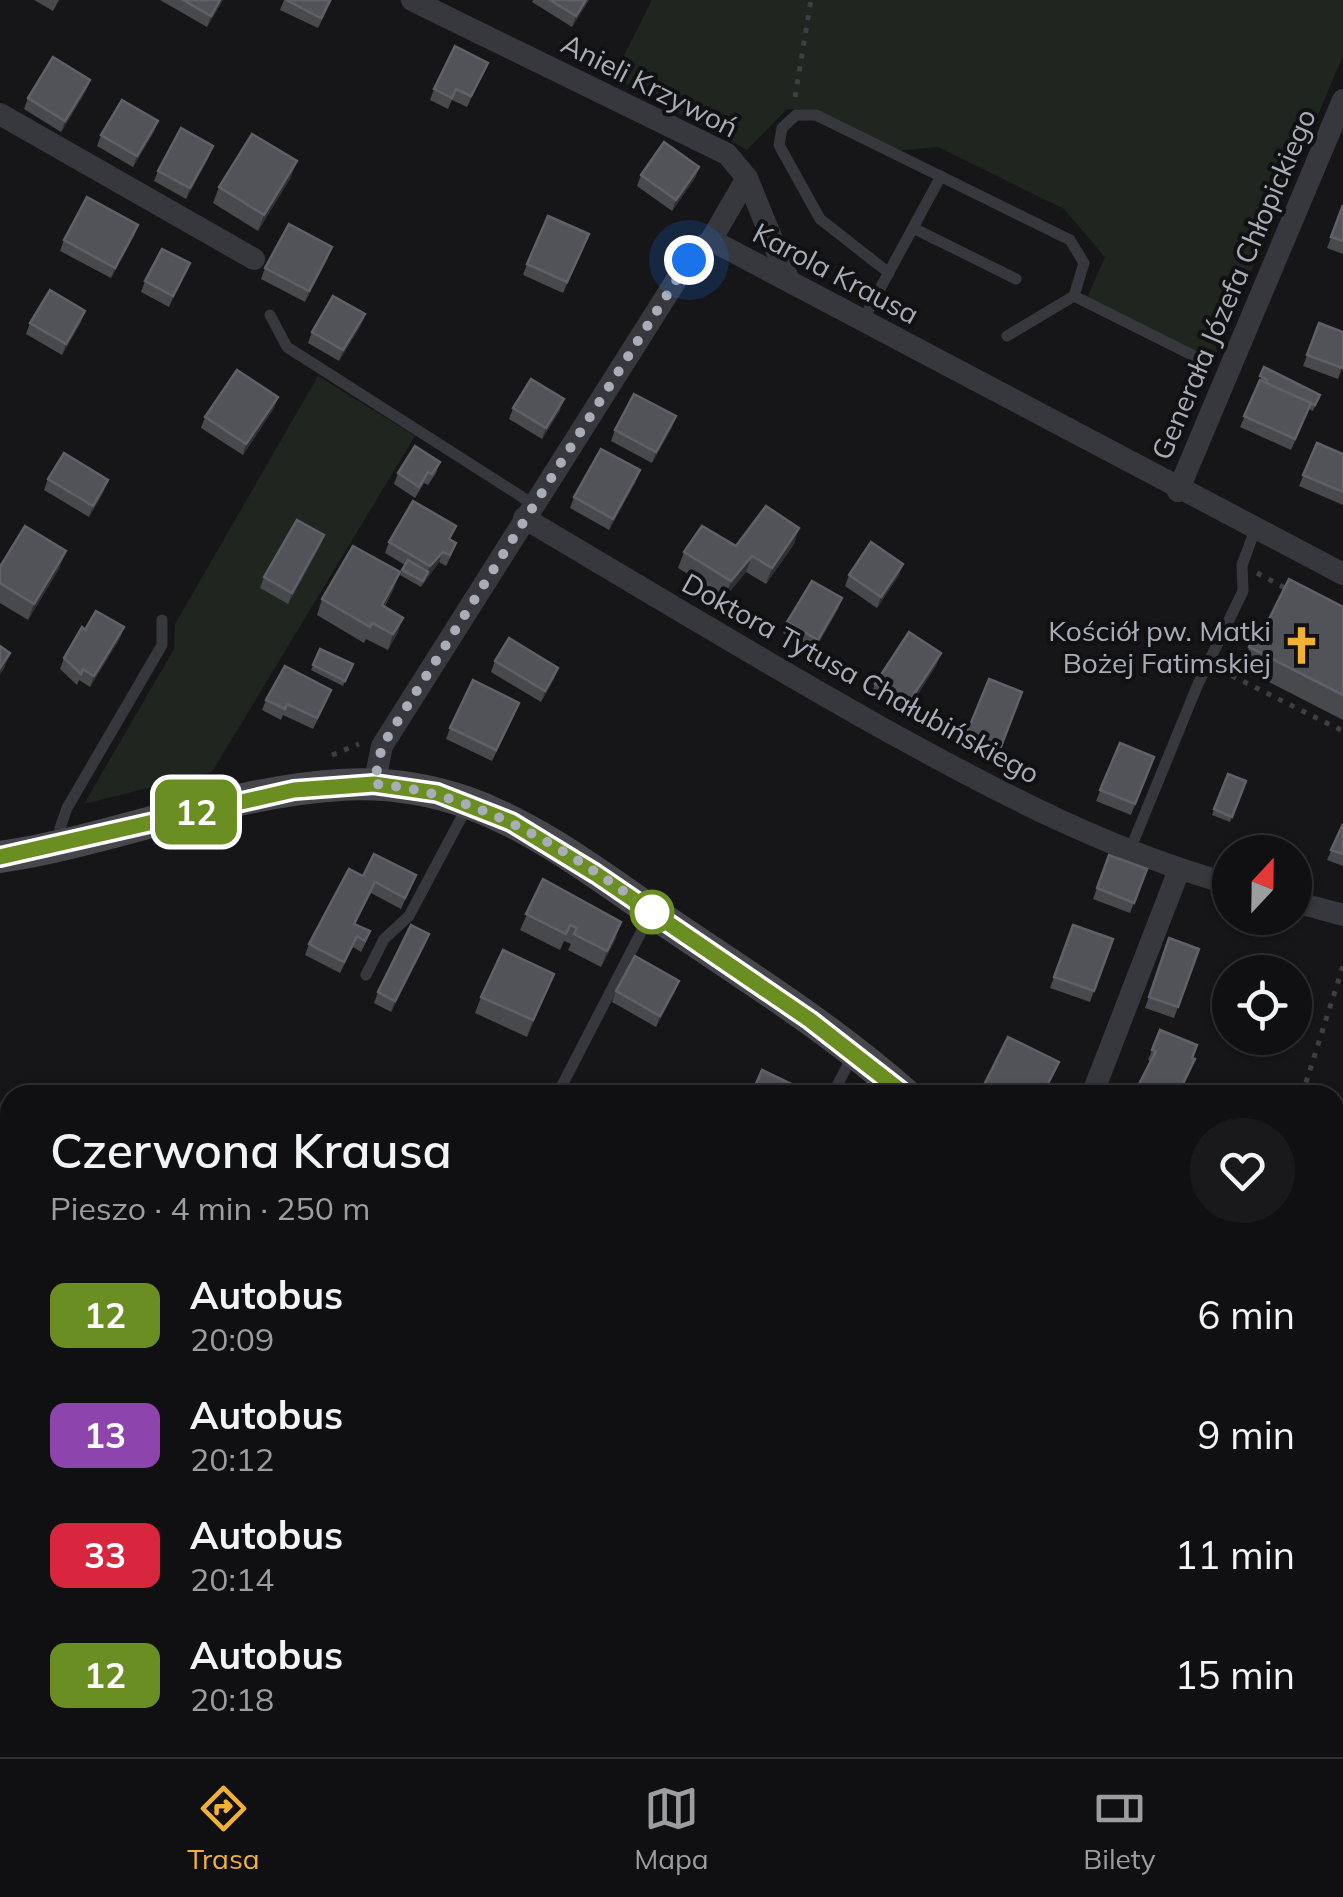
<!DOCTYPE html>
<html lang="pl">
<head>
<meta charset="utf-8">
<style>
  body { margin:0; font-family:Mulish,sans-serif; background:#19191b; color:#f1f3f6; height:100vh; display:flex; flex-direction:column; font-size:38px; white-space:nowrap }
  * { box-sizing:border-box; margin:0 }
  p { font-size:32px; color:#9c9d9f }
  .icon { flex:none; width:55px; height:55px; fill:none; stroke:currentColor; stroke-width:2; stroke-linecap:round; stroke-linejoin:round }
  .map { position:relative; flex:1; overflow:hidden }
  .drawer { position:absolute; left:0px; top:1085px; width:1345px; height:672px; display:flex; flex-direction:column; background:#101012; border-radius:30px 30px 0 0; box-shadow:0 2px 8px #0004,0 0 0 2px #303032 }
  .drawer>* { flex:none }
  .badge { padding:0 20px; border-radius:15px; font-size:35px; line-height:65px }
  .needle { width:65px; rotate:22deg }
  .controls { position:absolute; left:1212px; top:835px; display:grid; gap:20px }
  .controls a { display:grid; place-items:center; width:100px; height:100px; border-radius:50%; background:#101012; box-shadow:0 2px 8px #0004,0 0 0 2px #303032; font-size:50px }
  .you { position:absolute; width:50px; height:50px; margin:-25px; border:8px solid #fff; border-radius:50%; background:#1a73e8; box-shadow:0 0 0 15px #1a73e833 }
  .map>.badge { position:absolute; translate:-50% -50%; box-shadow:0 0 0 5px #fff }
  .round { display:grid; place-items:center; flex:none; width:105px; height:105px; border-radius:52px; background:#19191b }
  .head { display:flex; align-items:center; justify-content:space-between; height:170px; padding:0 50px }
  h1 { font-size:48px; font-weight:600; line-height:75px }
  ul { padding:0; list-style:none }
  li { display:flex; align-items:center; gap:30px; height:120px; padding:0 50px }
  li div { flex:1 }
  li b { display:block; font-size:38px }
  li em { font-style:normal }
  li .badge { min-width:110px; font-weight:700; text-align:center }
  .menu { display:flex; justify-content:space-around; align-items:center; height:140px; border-top:2px solid #303032; background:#101012; font-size:28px; color:#9c9d9f }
  .menu a { display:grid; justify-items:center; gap:5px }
  .menu .on { color:#f2b134 }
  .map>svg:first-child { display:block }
  .green { fill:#1e261f }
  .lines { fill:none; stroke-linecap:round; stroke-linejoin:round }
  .path { stroke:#3d3f44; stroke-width:5; stroke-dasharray:5 8; stroke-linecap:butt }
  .lane { stroke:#37383d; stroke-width:11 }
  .street { stroke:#37383d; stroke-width:22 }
  .secondary { stroke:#45474d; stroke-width:32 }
  .wall { fill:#47494d }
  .shaded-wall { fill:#2f3033 }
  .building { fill:#525359; stroke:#5f6168; stroke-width:2.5 }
  .line-casing { stroke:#fff; stroke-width:22 }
  .line { stroke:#6b8e23; stroke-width:15 }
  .walk { stroke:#a8adb8; stroke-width:10; stroke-dasharray:0 18 }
  .stop-dot { fill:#fff; stroke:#6b8e23; stroke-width:5 }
  .labels { text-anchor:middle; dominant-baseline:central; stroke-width:8; stroke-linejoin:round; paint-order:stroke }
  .street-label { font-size:28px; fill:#a8adb8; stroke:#111113 }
  .poi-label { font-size:28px; fill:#a8adb8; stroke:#111113; text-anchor:end }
</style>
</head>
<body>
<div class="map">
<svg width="1343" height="1757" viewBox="0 0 1343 1757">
  <rect width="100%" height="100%" fill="#161618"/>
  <g class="green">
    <polygon points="652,0 1343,0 1343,56 1213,361 1087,298 1105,257 1064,209 938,147 895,151 819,111 787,109 747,150 613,77"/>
    <polygon points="318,376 415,436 212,772 84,804 174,649 175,624"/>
  </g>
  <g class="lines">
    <g class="path">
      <polyline points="795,97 811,0"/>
      <polyline points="1257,573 1287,589"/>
      <polyline points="1220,670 1343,731"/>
      <polyline points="332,755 359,744"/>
      <polyline points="1302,1095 1343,966"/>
    </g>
    <g class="lane">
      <polyline points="913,228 1016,279"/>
      <polyline points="889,273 820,219 779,145 782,128 796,115 816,115 1070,240 1084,263 1074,296 1007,336"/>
      <polyline points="1074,296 1202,360"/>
      <polyline points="270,315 287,347 533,504"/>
      <polyline points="863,320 941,176"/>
      <polyline points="61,842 60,828 67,808 162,645 162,620"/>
      <polyline points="1130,850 1198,684 1243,591 1242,565 1255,530"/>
      <polyline points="366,975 384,939 409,916 467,807"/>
      <polyline points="557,1095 650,915"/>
      <polyline points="832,1095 852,1057"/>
      <polyline points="1335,1590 1343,1577"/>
      <polyline points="1233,1757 1238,1748"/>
    </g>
    <g class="street">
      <polyline points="412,0 727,154 747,178 789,281"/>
      <polyline points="0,114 254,259"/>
      <polyline points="711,240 747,178"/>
      <polyline points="1178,491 1343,100"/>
      <path d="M524 518C646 590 767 664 891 733 1000 793 1110 851 1230 884"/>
      <polyline points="374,784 382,746 689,260 711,240 1343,574"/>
      <polyline points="1295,902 1343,915"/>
      <polyline points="1092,1095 1179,870"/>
      <polyline points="0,1326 10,1330"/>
      <polyline points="0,1405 10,1414"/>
      <polyline points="0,1490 10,1492"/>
      <polyline points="146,1748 147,1757"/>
      <polyline points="681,1748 702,1757"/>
    </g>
    <g class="secondary">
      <path d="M0 857C114 840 224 792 340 785 383 782 425 788 466 802 539 828 604 879 667 922 748 977 833 1030 906 1095"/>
      <polyline points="1335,1499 1343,1505"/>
    </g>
  </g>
  <g class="wall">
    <polygon points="34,0 59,0 53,11"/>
    <polygon points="160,0 223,0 207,27"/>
    <polygon points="284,0 332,0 318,28 280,10"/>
    <polygon points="533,0 589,0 572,27 532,2"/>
    <polygon points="488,63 467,107 452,100 448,109 430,100 434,89"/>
    <polygon points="90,80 86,91 61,132 24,109 28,98"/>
    <polygon points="154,132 133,167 97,146 101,135"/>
    <polygon points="213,146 209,157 186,199 154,181 158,171"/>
    <polygon points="699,167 695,178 672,211 637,186 641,175"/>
    <polygon points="291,177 258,231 213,203 219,187"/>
    <polygon points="1343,205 1343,254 1327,248"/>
    <polygon points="138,225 134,236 111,278 60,251 64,240"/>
    <polygon points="589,234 563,293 523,275 527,264"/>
    <polygon points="328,258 305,302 261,279 265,268"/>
    <polygon points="190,263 169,307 141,292 145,281"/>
    <polygon points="365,314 361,325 339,361 308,343 312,332"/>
    <polygon points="81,322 62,355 26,334 30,323"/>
    <polygon points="1319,323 1343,365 1338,379 1303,366"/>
    <polygon points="1264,367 1320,395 1313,411 1309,409 1291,450 1240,427 1260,382"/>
    <polygon points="278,397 274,408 243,455 201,428 205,417"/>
    <polygon points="513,408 560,410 542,439 509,419"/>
    <polygon points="672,427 652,463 611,441 615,430"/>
    <polygon points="1317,443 1343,454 1343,505 1299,486"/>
    <polygon points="440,462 436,473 428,485 424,483 415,498 394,484 398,473"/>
    <polygon points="48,479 104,491 89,517 44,490"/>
    <polygon points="636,481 609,530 570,508 574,497"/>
    <polygon points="799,528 794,544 766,584 746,572 725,597 678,568 684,552 736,546"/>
    <polygon points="324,535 320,546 288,604 260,588 264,577"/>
    <polygon points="450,540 452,554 446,566 439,562 421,587 400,575 405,565 385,553 389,542"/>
    <polygon points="0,567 60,567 28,620 0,603"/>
    <polygon points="849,575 899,575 877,608 845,586"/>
    <polygon points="394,588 385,606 403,618 397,634 388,650 366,639 364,643 317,615 322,599"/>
    <polygon points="842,598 838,609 814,651 783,633 787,622"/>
    <polygon points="1343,607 1343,720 1242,668 1249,647 1258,641"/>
    <polygon points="124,627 120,638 90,687 79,680 77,685 60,669 64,658"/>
    <polygon points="320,649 353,664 343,686 311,670"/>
    <polygon points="495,661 558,668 554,679 541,702 491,672"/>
    <polygon points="937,664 904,716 871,695 875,684"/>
    <polygon points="989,679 1022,692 996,760 962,746"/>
    <polygon points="266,700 327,701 313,729 283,715 281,720 262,710"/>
    <polygon points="515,714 492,761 446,739 450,728"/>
    <polygon points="1120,743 1154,757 1131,815 1096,801"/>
    <polygon points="1228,774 1246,781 1230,822 1212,815"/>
    <polygon points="1343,824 1343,866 1327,860"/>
    <polygon points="1109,855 1147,869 1130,913 1093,899"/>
    <polygon points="416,875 401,909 371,893 355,924 366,942 361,952 353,947 340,973 305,955 309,944 363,876"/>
    <polygon points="543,879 616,938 601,967 568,950 571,944 564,941 560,950 520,930"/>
    <polygon points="1073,925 1113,939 1090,1002 1050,988"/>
    <polygon points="1169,938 1199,949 1174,1018 1145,1008"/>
    <polygon points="425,945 391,1012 374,1003 378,992"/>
    <polygon points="554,974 527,1037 475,1013 481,997"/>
    <polygon points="679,981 675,991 656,1027 612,1002 616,991"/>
    <polygon points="1160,1030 1195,1059 1191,1070 1179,1095 1134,1095 1150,1061 1148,1060"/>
    <rect x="307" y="1748" width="33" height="9"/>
    <polygon points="1163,1748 1206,1748 1200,1757"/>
  </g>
  <g class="shaded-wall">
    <polygon points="220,0 223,0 207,27 211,16"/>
    <polygon points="586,0 589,0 572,27 576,16"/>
    <polygon points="90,80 86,91 61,132 65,121"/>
    <polygon points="158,121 154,132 133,167 137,156"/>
    <polygon points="213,146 209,157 186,199 190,188"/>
    <polygon points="297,161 291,177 258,231 264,215"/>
    <polygon points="699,167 695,178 672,211 676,200"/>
    <polygon points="138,225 134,236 111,278 115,268"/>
    <polygon points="332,247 328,258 305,302 309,291"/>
    <polygon points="190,263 186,274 169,307 173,296"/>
    <polygon points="85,311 81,322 62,355 66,344"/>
    <polygon points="365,314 361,325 339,361 343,350"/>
    <polygon points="278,397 274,408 243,455 246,444"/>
    <polygon points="564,399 560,410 542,439 546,428"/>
    <polygon points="676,416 672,427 652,463 656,452"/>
    <polygon points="640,470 636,481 609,530 613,519"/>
    <polygon points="108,480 104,491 89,517 93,506"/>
    <polygon points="799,528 794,544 766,584 772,568"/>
    <polygon points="324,535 320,546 288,604 292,593"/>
    <polygon points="66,551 60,567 28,620 34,604"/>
    <polygon points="443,552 439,562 421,587 430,566"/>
    <polygon points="752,556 746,572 725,597 731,581"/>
    <polygon points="903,564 899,575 877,608 881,597"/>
    <polygon points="400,572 394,588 376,621 382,605"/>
    <polygon points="842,598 838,609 814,651 818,640"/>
    <polygon points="403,618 397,634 388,650 393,634"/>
    <polygon points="124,627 120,638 90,687 94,676"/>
    <polygon points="10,653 4,669 0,675 0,668"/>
    <polygon points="941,653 937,664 904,716 907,705"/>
    <polygon points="558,668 554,679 541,702 545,691"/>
    <polygon points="621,922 616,938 601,967 607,951"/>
    <polygon points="429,934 425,945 391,1012 395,1001"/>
    <polygon points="554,974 548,990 527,1037 533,1020"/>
    <polygon points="679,981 675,991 656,1027 660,1016"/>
  </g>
  <g class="building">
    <polygon points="183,0 220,0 211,16"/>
    <polygon points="286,0 330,0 321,18"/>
    <polygon points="550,0 586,0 576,16"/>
    <polygon points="455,46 488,63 471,96 456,89 452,98 434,89"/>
    <polygon points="53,57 90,80 65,121 28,98"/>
    <polygon points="122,100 158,121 137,156 101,135"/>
    <polygon points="181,128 213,146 190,188 158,171"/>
    <polygon points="252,134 297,161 264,215 219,187"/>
    <polygon points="664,142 699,167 676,200 641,175"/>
    <polygon points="87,197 138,225 115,268 64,240"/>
    <polygon points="1343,205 1343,241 1331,237"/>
    <polygon points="548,216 589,234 567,282 527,264"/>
    <polygon points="289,224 332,247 309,291 265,268"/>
    <polygon points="162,249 190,263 173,296 145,281"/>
    <polygon points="50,290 85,311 66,344 30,323"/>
    <polygon points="333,296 365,314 343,350 312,332"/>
    <polygon points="1319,323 1343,332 1343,365 1342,368 1307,355"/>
    <polygon points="1264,367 1320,395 1315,405 1266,383 1267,380 1260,376"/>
    <polygon points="237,370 278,397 246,444 205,417"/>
    <polygon points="531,379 564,399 546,428 513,408"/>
    <polygon points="1260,380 1311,403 1295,439 1244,416"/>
    <polygon points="634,394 676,416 656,452 615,430"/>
    <polygon points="1317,443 1343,454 1343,492 1303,475"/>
    <polygon points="415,446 440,462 432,474 428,472 419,487 398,473"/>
    <polygon points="601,449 640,470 613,519 574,497"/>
    <polygon points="64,453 108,480 93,506 48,479"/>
    <polygon points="413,501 456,526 449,539 456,543 450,555 443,552 430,566 389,542"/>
    <polygon points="766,506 799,528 772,568 752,556 731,581 684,552 702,526 736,546"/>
    <polygon points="297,520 324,535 292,593 264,577"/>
    <polygon points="25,526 66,551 34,604 0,583 0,567"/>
    <polygon points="871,542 903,564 881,597 849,575"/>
    <polygon points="353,546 400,572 382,605 403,618 393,634 372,623 370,627 322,599"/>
    <polygon points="408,560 428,572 423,581 402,570"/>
    <polygon points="1289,579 1343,607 1343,695 1249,647 1253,639 1258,641"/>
    <polygon points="812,581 842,598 818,640 787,622"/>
    <polygon points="96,611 124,627 94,676 83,669 81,674 64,658 82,627 85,630"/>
    <polygon points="909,632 941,653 907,705 875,684"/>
    <polygon points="509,638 558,668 545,691 495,661"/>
    <polygon points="0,646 10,653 0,668"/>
    <polygon points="320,649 353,664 345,681 313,665"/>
    <polygon points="285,666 331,690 317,718 287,704 285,709 266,700"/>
    <polygon points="989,679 1022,692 1000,749 966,735"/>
    <polygon points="473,680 519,703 496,750 450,728"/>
    <polygon points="1120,743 1154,757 1135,804 1100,790"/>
    <polygon points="1228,774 1246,781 1232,817 1214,809"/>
    <polygon points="1343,824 1343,854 1331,850"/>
    <polygon points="374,854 416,875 405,898 375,882 354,924 370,931 365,941 357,936 344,962 309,944 349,869 363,876"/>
    <polygon points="1109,855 1147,869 1134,903 1097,888"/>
    <polygon points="543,879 621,922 607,951 574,934 577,928 570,925 566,934 526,914"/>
    <polygon points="411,925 429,934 395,1001 378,992"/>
    <polygon points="1073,925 1113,939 1094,991 1054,977"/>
    <polygon points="1169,938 1199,949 1178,1007 1149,997"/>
    <polygon points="503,950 554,974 533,1020 481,997"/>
    <polygon points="635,956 679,981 660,1016 616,991"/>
    <polygon points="1160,1030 1197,1045 1192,1058 1195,1059 1177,1095 1155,1095 1137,1088 1156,1051 1152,1050"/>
    <polygon points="1008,1037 1059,1062 1042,1095 993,1095 982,1089"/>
    <polygon points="762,1070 808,1092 806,1095 751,1095"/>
    <polygon points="868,1083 884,1095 859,1095"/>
    <polygon points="1335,1735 1343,1741 1343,1757 1296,1757 1303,1748 1335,1748"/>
    <polygon points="311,1748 340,1748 340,1757 312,1757"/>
    <polygon points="566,1748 618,1748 614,1757 568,1757 563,1755"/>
    <polygon points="847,1748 898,1748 893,1757 842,1757"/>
    <polygon points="1163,1748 1186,1748 1200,1757 1157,1757"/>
  </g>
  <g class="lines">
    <defs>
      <polyline id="line" points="0,857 294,790 374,784 437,793 511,822 596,874 810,1020 906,1095"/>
    </defs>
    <use href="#line" class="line-casing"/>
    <use href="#line" class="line"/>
    <path class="walk" d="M652 912C570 851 478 792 374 784L382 746 689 260"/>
  </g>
  <defs>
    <symbol id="church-bare" viewBox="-9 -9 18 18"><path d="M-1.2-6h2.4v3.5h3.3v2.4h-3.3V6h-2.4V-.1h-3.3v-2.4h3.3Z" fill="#f2b134" stroke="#111113" stroke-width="2.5" paint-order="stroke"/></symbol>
  </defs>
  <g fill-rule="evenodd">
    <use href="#church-bare" x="1274" y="618" width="55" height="55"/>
  </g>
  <circle class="stop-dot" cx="652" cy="912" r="20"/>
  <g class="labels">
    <g class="street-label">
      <text transform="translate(650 85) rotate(27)">Anieli Krzywoń</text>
      <text transform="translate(836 273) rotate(28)">Karola Krausa</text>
      <text transform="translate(1233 284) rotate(-67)">Generała Józefa Chłopickiego</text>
      <text transform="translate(861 678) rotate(29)">Doktora Tytusa Chałubińskiego</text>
    </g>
    <g class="poi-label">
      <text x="1271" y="630">Kościół pw. Matki<tspan x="1271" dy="32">Bożej Fatimskiej</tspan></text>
    </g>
  </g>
</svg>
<div class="controls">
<a><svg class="needle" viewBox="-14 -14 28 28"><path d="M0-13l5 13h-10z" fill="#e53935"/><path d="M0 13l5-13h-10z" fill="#9c9d9f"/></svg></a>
<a><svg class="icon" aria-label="locate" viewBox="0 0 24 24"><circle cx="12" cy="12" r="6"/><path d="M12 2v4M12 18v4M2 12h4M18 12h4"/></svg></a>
</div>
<div class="you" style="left:689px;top:260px"></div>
<b class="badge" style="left:196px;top:812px;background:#6b8e23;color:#fff">12</b>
<section class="drawer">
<div class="head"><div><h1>Czerwona Krausa</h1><p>Pieszo · 4 min · 250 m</p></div><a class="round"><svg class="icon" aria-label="heart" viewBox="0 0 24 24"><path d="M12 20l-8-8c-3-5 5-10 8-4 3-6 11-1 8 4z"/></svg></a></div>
<ul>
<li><span class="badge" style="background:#6b8e23;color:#fff">12</span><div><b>Autobus</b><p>20:09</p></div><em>6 min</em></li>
<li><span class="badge" style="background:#8e44ad;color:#fff">13</span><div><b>Autobus</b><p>20:12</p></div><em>9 min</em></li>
<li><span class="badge" style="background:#d7263d;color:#fff">33</span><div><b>Autobus</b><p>20:14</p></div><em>11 min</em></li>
<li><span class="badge" style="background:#6b8e23;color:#fff">12</span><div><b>Autobus</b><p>20:18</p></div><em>15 min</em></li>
</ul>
</section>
</div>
<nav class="menu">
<a class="on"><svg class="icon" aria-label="directions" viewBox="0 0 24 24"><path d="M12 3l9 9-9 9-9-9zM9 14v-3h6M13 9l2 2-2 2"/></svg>Trasa</a>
<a><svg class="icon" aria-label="map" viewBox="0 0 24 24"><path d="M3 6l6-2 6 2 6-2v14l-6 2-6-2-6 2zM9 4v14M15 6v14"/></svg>Mapa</a>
<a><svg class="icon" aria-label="tickets" viewBox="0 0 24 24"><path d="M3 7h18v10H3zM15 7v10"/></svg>Bilety</a>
</nav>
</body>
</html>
